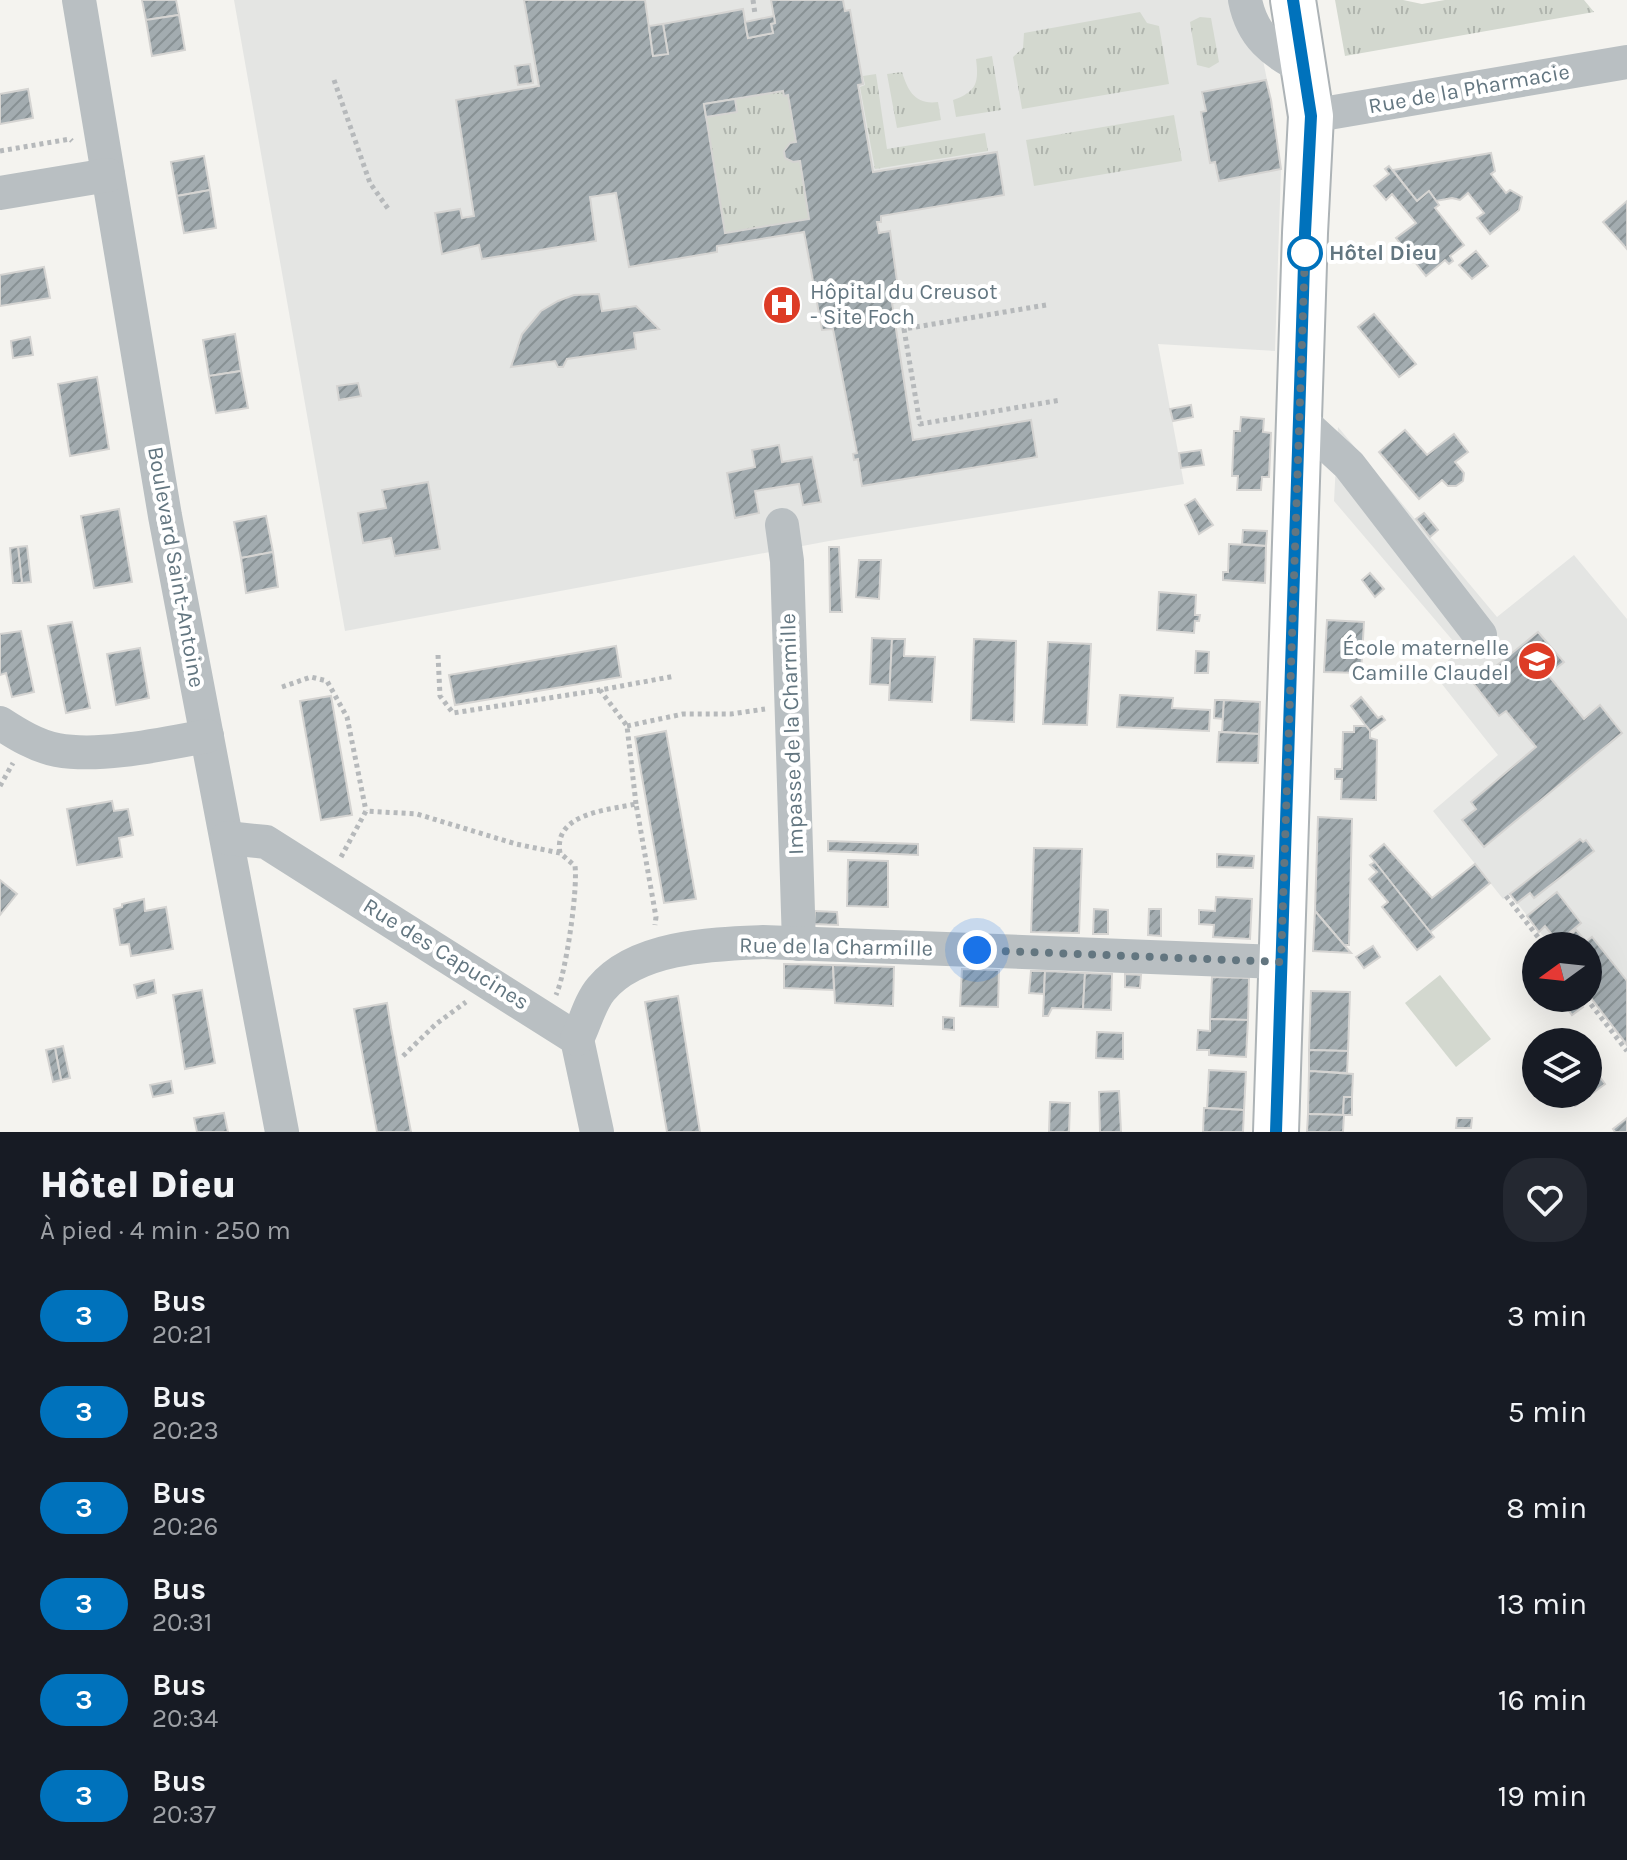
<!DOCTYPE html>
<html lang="fr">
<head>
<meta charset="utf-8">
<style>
  body { margin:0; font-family:Karla,sans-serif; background:#242831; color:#f1f3f6; height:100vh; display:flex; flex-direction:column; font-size:30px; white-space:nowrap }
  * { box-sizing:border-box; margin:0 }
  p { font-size:26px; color:#9ea1a6 }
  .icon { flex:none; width:44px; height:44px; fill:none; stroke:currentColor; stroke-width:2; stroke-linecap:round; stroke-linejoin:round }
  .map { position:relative; height:1132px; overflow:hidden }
  .details { display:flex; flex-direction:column; background:#171b24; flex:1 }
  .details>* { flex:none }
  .badge { padding:0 16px; border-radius:26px; font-size:28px; line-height:52px }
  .needle { width:52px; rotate:255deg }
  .fabs { position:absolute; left:1522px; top:932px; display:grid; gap:16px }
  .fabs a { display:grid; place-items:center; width:80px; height:80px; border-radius:50%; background:#171b24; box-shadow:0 8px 32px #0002; font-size:40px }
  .you { position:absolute; width:40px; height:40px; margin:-20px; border:6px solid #fff; border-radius:50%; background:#1a73e8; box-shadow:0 0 0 12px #1a73e833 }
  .map>.badge { position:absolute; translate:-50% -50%; box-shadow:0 0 0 4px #fff }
  .round { display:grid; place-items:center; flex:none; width:84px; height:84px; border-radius:32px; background:#242831 }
  .overview { display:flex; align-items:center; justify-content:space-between; height:136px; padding:0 40px }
  h1 { font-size:38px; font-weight:800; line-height:60px }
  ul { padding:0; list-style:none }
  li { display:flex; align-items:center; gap:24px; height:96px; padding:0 40px }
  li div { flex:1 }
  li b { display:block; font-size:30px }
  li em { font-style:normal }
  li .badge { min-width:88px; font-weight:700; text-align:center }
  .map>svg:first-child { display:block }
  .built { fill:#e4e5e3 }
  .grass { fill:url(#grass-tufts) }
  .park { fill:#d3d8cf }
  .building { fill:url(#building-hatch); stroke:#d5d4d2; stroke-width:2; fill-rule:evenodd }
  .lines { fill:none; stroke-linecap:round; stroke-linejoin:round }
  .major-casing { stroke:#adb3b6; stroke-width:48 }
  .path { stroke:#b6b9bb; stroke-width:5; stroke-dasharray:4 4; stroke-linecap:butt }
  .minor { stroke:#b9bfc2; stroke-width:34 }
  .major { stroke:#fff; stroke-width:44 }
  .line-casing { stroke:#fff; stroke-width:18 }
  .line { stroke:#0072bc; stroke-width:12 }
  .walk { stroke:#637680; stroke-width:8; stroke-dasharray:0 14.4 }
  .stop-dot { fill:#fff; stroke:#0072bc; stroke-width:4 }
  .labels { text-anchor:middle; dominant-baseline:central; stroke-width:8; stroke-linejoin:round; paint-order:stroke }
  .street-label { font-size:22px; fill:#637680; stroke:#fff }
  .stop-label { font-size:22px; font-weight:bold; fill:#637680; stroke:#fff; text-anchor:start }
  .poi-label { font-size:22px; fill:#637680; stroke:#fff; text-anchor:start }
</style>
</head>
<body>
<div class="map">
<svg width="1627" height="1132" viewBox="0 0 1627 1132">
  <defs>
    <pattern id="grass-tufts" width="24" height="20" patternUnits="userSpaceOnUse" patternTransform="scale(2)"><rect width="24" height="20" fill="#d3d8cf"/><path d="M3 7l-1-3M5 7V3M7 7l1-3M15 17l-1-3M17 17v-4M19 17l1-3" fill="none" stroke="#afb4ad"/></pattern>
    <pattern id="building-hatch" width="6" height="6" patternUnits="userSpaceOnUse" patternTransform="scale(2)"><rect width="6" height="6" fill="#a3acb0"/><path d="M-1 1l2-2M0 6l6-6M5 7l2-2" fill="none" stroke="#889194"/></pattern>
  </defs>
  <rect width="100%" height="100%" fill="#f4f3ef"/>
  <g class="built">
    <polygon points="234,0 1251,0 1271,100 1281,169 1275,351 1158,344 1184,484 829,541 345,631"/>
    <polygon points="1338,427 1497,617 1574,555 1627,619 1627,1045 1588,994 1588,946 1551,946 1510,894 1503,899 1433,811 1498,755 1434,674 1460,649 1334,501"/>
  </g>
  <g class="grass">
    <polygon points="1335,0 1403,0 1422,4 1445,0 1584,0 1594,12 1345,56"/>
    <polygon points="1140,12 1147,23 1159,26 1169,84 1022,109 1013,57 1023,48 1024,33"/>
    <polygon points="1200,17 1211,18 1219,62 1209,68 1197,65 1190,22"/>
    <path d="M992 56 1001 110 956 117 953 100C977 92 979 82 976 59Z"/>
    <path d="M902 72C908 91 915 105 938 102L941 120 897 128 887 74Z"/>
    <polygon points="876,74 887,149 985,133 988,151 875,169 860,87 865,85 863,76"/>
    <polygon points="783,91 784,96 788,95 796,142 790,143 784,152 785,158 793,162 800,161 809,219 725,233 704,104"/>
    <polygon points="1174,115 1182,161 1034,186 1026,140"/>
  </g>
  <polygon class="park" points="1440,975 1491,1039 1456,1067 1405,1003"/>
  <g class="building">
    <polygon points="142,0 176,0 179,15 146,20"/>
    <path d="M524 0H645L653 56 668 54 663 24 743 9 748 38 773 33 771 24 775 23 771 0H843L845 11 850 10 863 84 858 85 873 172 997 152 1004 195 881 216V222H877L879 233 890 231 898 288H895L897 302 892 303 913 440 1031 420 1037 457 862 486 858 459 854 460 853 454 857 453 833 329 822 330 804 232 717 246V252L629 267 616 193 590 197 596 241 482 259 479 245 442 254 435 213 460 209 462 218 474 216 456 100 539 86ZM783 91 784 96 788 95 796 142 790 143 784 151 785 158 793 162 800 161 809 219 725 233 704 104Z"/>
    <polygon points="179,15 185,50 152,56 146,20"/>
    <polygon points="774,16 775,23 771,24 773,33 748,38 745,22"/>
    <polygon points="663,24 668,54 653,56 649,26"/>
    <polygon points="530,64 533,83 518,85 515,66"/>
    <polygon points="1266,80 1271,100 1281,169 1219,181 1215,162 1210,163 1201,112 1206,111 1202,92"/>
    <polygon points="28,89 33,118 0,124 0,94"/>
    <polygon points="735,99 737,112 706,117 704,104"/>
    <polygon points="1491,153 1495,171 1491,174 1506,193 1510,190 1522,197 1519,210 1490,234 1477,218 1484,213 1468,193 1460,200 1452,198 1436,201 1429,191 1417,201 1393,170"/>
    <polygon points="204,156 210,190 177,196 171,162"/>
    <polygon points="1389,166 1417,201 1429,191 1439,205 1435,208 1464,245 1450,256 1453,261 1449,264 1445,260 1426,276 1396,238 1416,223 1392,194 1386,200 1374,186 1389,174 1385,169"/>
    <polygon points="210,190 216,228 184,233 177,196"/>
    <polygon points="1627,201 1627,249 1603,222"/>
    <polygon points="1476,251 1488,266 1472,279 1459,265"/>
    <polygon points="44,267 50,298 0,306 0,275"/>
    <polygon points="599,294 602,311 636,306 659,329 634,333 636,349 567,359 563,367 558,367 555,361 511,367 522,334 541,311 558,301 574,295"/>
    <polygon points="1374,314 1416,364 1399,377 1358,327"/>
    <polygon points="235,334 241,371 209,376 203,340"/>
    <polygon points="30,337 33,355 13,358 11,341"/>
    <polygon points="241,371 248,408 216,413 209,376"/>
    <polygon points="97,377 109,449 70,456 58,384"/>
    <polygon points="358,383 361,396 339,400 337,386"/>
    <polygon points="1191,405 1193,417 1173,421 1170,409"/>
    <polygon points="1241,417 1264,419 1263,432 1271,433 1269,477 1262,477 1261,490 1237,490 1238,476 1232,476 1234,431 1240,431"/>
    <polygon points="1405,430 1427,455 1454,434 1468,452 1455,462 1464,473 1463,481 1456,486 1448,486 1442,480 1419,499 1379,452"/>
    <polygon points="779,445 782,462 812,457 821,502 803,505 799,484 755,491 759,513 735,518 727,473 755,467 752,450"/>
    <polygon points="1201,450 1204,465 1181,468 1179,453"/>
    <polygon points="428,482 440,549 395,556 391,538 363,543 358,513 386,508 382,490"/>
    <polygon points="1195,499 1213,525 1199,534 1185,505"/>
    <polygon points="119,509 132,582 94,588 81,516"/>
    <polygon points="1424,513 1438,530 1430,537 1416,519"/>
    <polygon points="266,516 273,552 241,558 234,522"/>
    <polygon points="1243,530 1267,531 1266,546 1242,544"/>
    <polygon points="1229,544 1266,546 1265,583 1223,580 1223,572 1228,572"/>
    <polygon points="27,546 31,582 22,583 18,547"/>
    <polygon points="18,547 22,583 13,583 10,548"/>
    <polygon points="829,547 839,547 842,612 830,612"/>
    <polygon points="273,552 278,587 246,593 241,558"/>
    <polygon points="859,560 881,560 879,599 856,597"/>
    <polygon points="1370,573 1384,589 1375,597 1362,580"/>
    <polygon points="1159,592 1196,595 1195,615 1200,615 1199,621 1195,621 1194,633 1157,630"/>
    <polygon points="1327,620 1364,622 1361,673 1324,672"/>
    <polygon points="72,622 90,708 66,713 48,626"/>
    <polygon points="21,631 34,692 12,697 6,673 0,675 0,634"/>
    <polygon points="1538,632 1564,662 1548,675 1584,719 1600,705 1622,733 1484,847 1462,820 1476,809 1471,802 1536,747 1506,711 1499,716 1474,684"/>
    <polygon points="872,638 892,639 890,685 870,684"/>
    <polygon points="892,639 905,639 904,656 935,657 932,702 889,700"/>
    <polygon points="974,639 1016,641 1014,722 971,720"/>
    <polygon points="1048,642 1091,644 1087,725 1043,724"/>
    <polygon points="616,646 621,677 455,705 449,675"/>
    <polygon points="140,648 149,698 116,705 107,654"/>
    <polygon points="1196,651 1209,652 1208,673 1195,673"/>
    <polygon points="1120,695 1173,698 1172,708 1210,710 1209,731 1117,727"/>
    <polygon points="331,696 352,815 321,820 300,701"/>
    <polygon points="1361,697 1378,718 1382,716 1385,720 1370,731 1351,706"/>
    <polygon points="1215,700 1224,700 1223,719 1214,718"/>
    <polygon points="1224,700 1260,702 1259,734 1222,732"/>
    <polygon points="1354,726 1366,726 1370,731 1370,738 1377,740 1376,800 1341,799 1342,779 1335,779 1335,769 1342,769 1343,732 1354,732"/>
    <polygon points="666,731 696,899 664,903 635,737"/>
    <polygon points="1219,732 1259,734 1258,763 1217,762"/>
    <polygon points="112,801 114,811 128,809 133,835 119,838 122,857 77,865 67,809"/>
    <polygon points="1318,817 1352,819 1349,945 1344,945 1315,911"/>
    <polygon points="1580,839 1583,842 1586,840 1594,851 1534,898 1530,893 1517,903 1510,894"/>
    <polygon points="828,841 918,844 918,855 828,851"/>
    <polygon points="1384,844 1432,898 1475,864 1490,883 1430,932 1370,856"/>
    <polygon points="1034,848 1082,849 1079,933 1031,932"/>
    <polygon points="1217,854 1254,856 1253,868 1217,867"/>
    <polygon points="848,860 888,861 888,907 847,906"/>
    <polygon points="1375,862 1434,937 1417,950 1382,907 1388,902 1369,879 1377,872 1370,865"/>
    <polygon points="0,880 17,894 0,915"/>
    <polygon points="1557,892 1581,923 1558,942 1545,926 1539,932 1527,916"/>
    <polygon points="1216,897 1252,899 1250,939 1213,937 1214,925 1199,924 1199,910 1215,911"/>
    <polygon points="144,899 145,911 166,907 173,949 131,956 129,944 120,945 114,909 122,907 122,904"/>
    <polygon points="1094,909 1108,910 1108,934 1093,934"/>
    <polygon points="1149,909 1161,909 1161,936 1148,935"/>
    <polygon points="815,911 837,912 838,925 814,924"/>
    <polygon points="1315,911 1344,945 1351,953 1313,951"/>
    <polygon points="1576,930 1584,939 1575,946 1558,946"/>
    <polygon points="1592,937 1627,981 1627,1045 1588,994 1588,946 1580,946"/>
    <polygon points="1373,946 1380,957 1364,968 1356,957"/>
    <polygon points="784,964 833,965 834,990 784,988"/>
    <polygon points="833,965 894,967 893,1006 835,1003"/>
    <polygon points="962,969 999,970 998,1007 960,1006"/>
    <polygon points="1031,971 1045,971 1044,994 1029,993"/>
    <polygon points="1045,971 1085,973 1083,1009 1052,1008 1048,1016 1043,1016"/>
    <polygon points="1085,973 1112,974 1111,1010 1083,1009"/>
    <polygon points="1125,974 1141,975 1140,988 1125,987"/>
    <polygon points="1212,977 1249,978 1248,1020 1210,1019"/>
    <polygon points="154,980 156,993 137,998 134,985"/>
    <polygon points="202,990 215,1063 185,1069 173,995"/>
    <polygon points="1311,991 1350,992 1348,1051 1309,1050"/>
    <polygon points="678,996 700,1132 667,1132 645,1002"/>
    <polygon points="1560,998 1576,998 1583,1007 1572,1015"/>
    <polygon points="387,1003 391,1028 411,1132 377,1132 354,1009"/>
    <polygon points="943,1017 954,1018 954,1030 943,1029"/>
    <polygon points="1210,1019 1248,1020 1246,1057 1209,1055 1209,1050 1197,1050 1198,1030 1210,1031"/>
    <polygon points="1097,1032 1123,1033 1123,1059 1096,1058"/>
    <polygon points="63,1046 70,1078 61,1080 55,1048"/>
    <polygon points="55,1048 61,1080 53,1082 46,1050"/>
    <polygon points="1309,1050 1348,1051 1347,1073 1309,1071"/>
    <polygon points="1588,1061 1605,1084 1575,1106 1566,1094 1588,1094"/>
    <polygon points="1209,1070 1246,1072 1244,1110 1207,1108"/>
    <polygon points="1309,1071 1353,1074 1352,1097 1344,1097 1343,1115 1308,1114"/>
    <polygon points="171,1081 173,1093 153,1097 150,1085"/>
    <polygon points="1119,1091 1121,1132 1100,1132 1099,1092"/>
    <polygon points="1344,1097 1352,1097 1352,1115 1343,1115"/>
    <polygon points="1050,1102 1070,1103 1069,1132 1049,1132"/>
    <polygon points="1204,1108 1244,1110 1243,1132 1203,1132"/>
    <polygon points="224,1113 228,1132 197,1132 194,1118"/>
    <polygon points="1308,1114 1344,1115 1343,1132 1307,1132"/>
    <polygon points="1457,1118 1472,1118 1471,1128 1456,1128"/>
    <polygon points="1627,1118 1627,1132 1615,1132 1613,1129"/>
  </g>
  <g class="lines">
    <defs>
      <polyline id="major" points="1276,1132 1305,233 1311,116 1293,0"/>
    </defs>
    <use href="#major" class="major-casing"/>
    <g class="path">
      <polyline points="753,0 755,14"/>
      <polyline points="334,80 370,183 389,210"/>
      <polyline points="0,151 70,139 72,141"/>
      <polyline points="1046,305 904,329 920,424 1061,400"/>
      <polyline points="438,655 440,696 453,713 600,690"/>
      <polyline points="282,687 311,677 327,681 347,717 366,811"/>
      <polyline points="627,726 683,714 731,714 765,709"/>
      <polyline points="0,786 13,763"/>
      <polyline points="636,804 627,726 600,690 675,676"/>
      <path d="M560 853C553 813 608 810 636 804L656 917 655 925"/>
      <path d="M341 857 366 811 417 814 516 844 560 853 575 866C578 889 566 973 556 995"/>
      <polyline points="1506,896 1545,946"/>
      <polyline points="1586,998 1627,1051"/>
      <polyline points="403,1056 436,1024 466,1002"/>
    </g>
    <g class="minor">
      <polyline points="79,0 165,516 282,1132"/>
      <path d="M1245 0C1252 36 1273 53 1305 68"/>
      <polyline points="1311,116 1627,62"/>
      <polyline points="0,193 108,175"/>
      <polyline points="1299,419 1349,465 1480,635"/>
      <polyline points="782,525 787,561 799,944"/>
      <path d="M0 723C17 734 36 746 57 750 101 758 163 744 207 736"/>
      <polyline points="227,838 266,842 577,1039 597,1132"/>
      <path d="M577 1039C585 1023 590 1002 601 989 636 946 713 944 763 942L1281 962"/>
    </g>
    <use href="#major" class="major"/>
  </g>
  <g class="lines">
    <defs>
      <polyline id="line" points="1276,1132 1305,233 1311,116 1293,0"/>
    </defs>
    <use href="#line" class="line-casing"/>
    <use href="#line" class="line"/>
    <polyline class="walk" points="977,950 1281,962 1305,253"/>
  </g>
  <defs>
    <symbol id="hospital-disc" viewBox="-11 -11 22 22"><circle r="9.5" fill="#dd3c26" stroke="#fff"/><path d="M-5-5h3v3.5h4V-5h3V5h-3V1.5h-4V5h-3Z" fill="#fff"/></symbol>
    <symbol id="school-disc" viewBox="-11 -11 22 22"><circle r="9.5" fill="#dd3c26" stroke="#fff"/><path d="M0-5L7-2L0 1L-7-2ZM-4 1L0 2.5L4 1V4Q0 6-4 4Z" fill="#fff"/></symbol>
  </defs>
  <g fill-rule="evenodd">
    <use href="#hospital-disc" x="760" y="283" width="44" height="44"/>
    <use href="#school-disc" x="1515" y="639" width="44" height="44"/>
  </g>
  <circle class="stop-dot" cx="1305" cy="253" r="16"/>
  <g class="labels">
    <g class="street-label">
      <text transform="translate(1469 89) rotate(-10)">Rue de la Pharmacie</text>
      <text transform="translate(176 567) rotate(80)">Boulevard Saint-Antoine</text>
      <text transform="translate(792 734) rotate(-92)">Impasse de la Charmille</text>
      <text transform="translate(836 947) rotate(1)">Rue de la Charmille</text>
      <text transform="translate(446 954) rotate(32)">Rue des Capucines</text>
    </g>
    <g class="stop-label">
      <text x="1329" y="253">Hôtel Dieu</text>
    </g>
    <g class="poi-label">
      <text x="810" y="292">Hôpital du Creusot<tspan x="810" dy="25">- Site Foch</tspan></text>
      <text x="1509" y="648" text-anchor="end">École maternelle<tspan x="1509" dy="25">Camille Claudel</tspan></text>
    </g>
  </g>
</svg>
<div class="fabs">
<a><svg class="needle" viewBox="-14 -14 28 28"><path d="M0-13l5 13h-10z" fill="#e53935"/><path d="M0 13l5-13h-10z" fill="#9ea1a6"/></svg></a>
<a><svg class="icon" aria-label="layers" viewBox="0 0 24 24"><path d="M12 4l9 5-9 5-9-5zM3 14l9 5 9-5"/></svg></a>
</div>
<div class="you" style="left:977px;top:950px"></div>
</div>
<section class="details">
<div class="overview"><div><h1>Hôtel Dieu</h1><p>À pied · 4 min · 250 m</p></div><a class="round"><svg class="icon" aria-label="heart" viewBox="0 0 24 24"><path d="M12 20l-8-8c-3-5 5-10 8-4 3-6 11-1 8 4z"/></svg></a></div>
<ul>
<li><span class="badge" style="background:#0072bc;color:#fff">3</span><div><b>Bus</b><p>20:21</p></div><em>3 min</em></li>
<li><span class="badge" style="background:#0072bc;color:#fff">3</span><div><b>Bus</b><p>20:23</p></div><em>5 min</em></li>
<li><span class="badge" style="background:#0072bc;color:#fff">3</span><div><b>Bus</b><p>20:26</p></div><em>8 min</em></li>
<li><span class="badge" style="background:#0072bc;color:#fff">3</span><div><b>Bus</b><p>20:31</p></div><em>13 min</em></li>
<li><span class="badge" style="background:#0072bc;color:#fff">3</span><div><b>Bus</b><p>20:34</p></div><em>16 min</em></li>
<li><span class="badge" style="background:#0072bc;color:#fff">3</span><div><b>Bus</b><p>20:37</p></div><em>19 min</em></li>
</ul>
</section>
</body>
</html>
